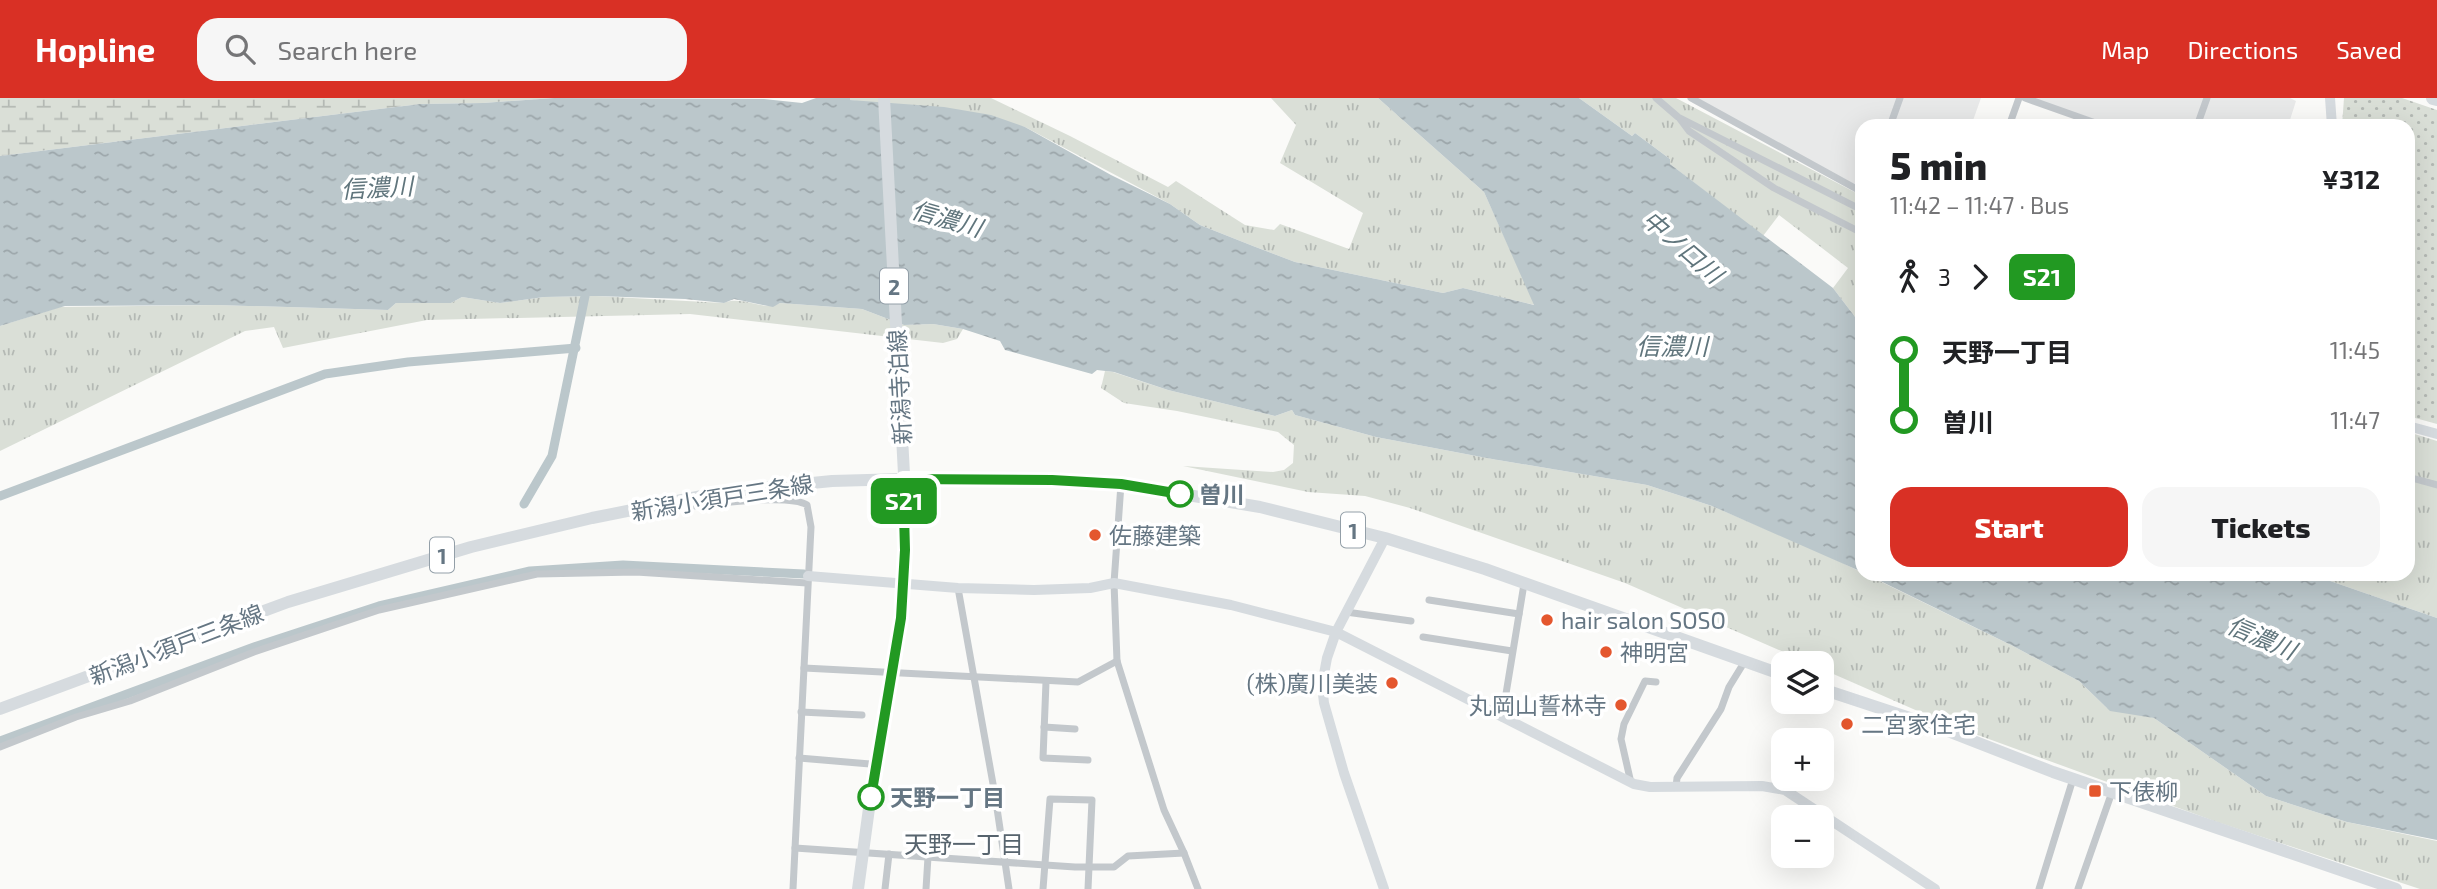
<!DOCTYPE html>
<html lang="en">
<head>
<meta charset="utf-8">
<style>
  body { margin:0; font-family:"Exo 2","Noto Sans JP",sans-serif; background:#f6f6f6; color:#202124; height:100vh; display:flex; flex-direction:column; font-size:26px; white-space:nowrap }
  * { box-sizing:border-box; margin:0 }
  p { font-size:23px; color:#757577 }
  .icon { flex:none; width:38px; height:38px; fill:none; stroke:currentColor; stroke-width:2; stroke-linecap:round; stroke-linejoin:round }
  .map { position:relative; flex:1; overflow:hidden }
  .drawer { position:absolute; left:1855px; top:21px; width:560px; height:462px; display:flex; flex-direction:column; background:#fff; border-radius:21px; box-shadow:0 7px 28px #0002 }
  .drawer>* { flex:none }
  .badge { padding:0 14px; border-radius:10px; font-size:24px; line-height:46px }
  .tools { position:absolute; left:1771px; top:553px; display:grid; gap:14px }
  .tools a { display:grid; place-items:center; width:63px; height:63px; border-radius:14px; background:#fff; box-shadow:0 7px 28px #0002; font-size:35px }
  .map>.badge { position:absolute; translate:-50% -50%; box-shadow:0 0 0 4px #fff }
  .legs { display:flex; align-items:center; gap:10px; height:77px; padding:0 35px; font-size:23px }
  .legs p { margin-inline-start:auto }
  .summary { display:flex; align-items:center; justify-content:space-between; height:119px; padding:0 35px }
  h1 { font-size:38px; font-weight:800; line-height:52px }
  .cta { display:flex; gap:14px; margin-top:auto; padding:14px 35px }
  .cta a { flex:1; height:80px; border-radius:21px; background:#d93025; color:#fff; font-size:28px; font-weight:800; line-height:80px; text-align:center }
  .cta a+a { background:#f6f6f6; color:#202124 }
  ul { padding:0 35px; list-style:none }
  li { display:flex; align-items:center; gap:24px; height:70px; font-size:26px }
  li i { display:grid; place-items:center; width:10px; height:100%; margin:0 9px; background:currentColor }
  li i::after { content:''; width:18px; height:18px; margin:-9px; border:5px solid; border-radius:50%; background:#fff }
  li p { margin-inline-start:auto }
  li:first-child i { background:linear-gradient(#0000 50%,currentColor 0) }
  li:last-child i { background:linear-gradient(currentColor 50%,#0000 0) }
  header { display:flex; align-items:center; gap:42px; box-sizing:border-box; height:98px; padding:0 35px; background:#d93025; color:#fff }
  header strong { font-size:33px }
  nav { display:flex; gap:38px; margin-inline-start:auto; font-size:24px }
  .search { width:490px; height:63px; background:#f6f6f6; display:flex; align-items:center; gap:18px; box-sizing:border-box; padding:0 24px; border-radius:21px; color:#757577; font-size:26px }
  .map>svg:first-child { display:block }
  .built { fill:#e8e9e9 }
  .grass { fill:url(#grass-tufts) }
  .wetland { fill:url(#wetland-marsh) }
  .park { fill:url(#park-dots) }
  .water { fill:url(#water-ripples) }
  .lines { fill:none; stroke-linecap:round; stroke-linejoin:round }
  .canal { stroke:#bbc7cb; stroke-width:9 }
  .street { stroke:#c3c8cc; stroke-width:7 }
  .secondary { stroke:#d6dbdf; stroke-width:10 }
  .primary { stroke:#d6dbdf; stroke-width:12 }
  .highway { stroke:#d6dbdf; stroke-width:14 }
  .line-1-casing { stroke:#fff; stroke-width:16 }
  .line-1 { stroke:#292; stroke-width:10 }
  .stop-1-dot { fill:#fff; stroke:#292; stroke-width:3.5 }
  .poi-dot { fill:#e4572e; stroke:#fff; stroke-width:2.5 }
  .labels { text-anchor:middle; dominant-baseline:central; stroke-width:7; stroke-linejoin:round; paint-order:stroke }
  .shield { fill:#fff; stroke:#939fa8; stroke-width:2 }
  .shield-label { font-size:21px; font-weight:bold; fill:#657683 }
  .street-label { font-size:23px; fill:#657683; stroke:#fff }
  .stop-label { font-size:23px; font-weight:bold; fill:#657683; stroke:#fff; text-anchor:start }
  .poi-label { font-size:23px; fill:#657683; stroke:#fff; text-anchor:start }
  .water-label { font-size:24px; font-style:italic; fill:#60757c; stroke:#fff }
  .neighbourhood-label { font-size:24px; fill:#57646e; stroke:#fff }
</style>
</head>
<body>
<header>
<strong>Hopline</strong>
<div class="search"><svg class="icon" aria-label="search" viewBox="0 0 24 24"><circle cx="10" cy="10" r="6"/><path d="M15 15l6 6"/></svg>Search here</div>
<nav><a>Map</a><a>Directions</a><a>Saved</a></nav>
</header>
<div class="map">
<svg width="2437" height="791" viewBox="0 0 2437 791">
  <defs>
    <pattern id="grass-tufts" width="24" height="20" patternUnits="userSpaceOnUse" patternTransform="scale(1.75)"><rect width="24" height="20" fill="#dadfd7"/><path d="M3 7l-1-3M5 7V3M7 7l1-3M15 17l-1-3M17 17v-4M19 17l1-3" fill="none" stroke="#b4b9b4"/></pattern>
    <pattern id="wetland-marsh" width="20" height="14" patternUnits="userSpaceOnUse" patternTransform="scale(1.75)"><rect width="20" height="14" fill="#dadfd7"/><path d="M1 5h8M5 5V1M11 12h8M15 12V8" fill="none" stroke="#b4b9b4"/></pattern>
    <pattern id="park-dots" width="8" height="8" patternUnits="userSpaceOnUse" patternTransform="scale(1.75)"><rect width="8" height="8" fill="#dadfd7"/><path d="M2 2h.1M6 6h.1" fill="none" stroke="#b4b9b4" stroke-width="1.8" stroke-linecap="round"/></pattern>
    <pattern id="water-ripples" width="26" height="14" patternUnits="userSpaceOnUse" patternTransform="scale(1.75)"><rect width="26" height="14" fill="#bbc7cb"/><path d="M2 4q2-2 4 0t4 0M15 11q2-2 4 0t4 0" fill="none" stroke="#9ca6aa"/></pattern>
  </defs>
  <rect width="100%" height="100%" fill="#fafaf8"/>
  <g class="built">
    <polygon points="1695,0 1981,0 1971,28 1862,28 1862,92"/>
    <polygon points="2017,0 2290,0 2296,3 2289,25 2296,28 2097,28"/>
  </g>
  <g class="grass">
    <polygon points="850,0 991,0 1070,38 1168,89 1176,83 1245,127 1274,132 1280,126 1349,151 1363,115 1280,65 1296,27 1271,0 1378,0 1484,94 1535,207 1463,190 1443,195 1295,164 1253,148 1200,127 1170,106 1025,29 850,2"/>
    <polygon points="1579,0 1676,0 1862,98 1862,228 1833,190 1848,170 1779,117 1763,138 1670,66 1670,61 1635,35 1632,38"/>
    <path d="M596 198 723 205C744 197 763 214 780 205L862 211 904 227 933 226 963 231 957 241 943 245 690 216 427 222 283 250 274 229 245 233 0 353V228L60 209 217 207 388 212 396 205H451L462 199 500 205 544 199Z"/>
    <polygon points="1105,273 1113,274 1168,292 1275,318 1292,312 1295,317 1376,339 1492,361 1647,387 1712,408 1826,457 2013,548 2079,583 2107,610 2154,620 2266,698 2347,724 2437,743 2437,791 2420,791 2217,724 1945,625 1822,571 1822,565 1809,565 1625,485 1410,410 1365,398 1308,394 1183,368 1273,374 1284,372 1293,365 1294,347 1278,334 1177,313 1124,305 1101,290"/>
    <polygon points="2408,334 2437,343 2437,520 2310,476 2408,476"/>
  </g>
  <polygon class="wetland" points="0,0 554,0 483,5 420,6 0,58"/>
  <polygon class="park" points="2344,0 2402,0 2437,12 2437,326 2408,318 2408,28 2342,28"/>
  <g class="water">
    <polygon points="554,0 764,1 802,5 816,0 850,0 850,2 944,9 991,17 1025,29 1111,77 1170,106 1200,127 1253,148 1295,164 1443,195 1463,190 1534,207 1484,94 1378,0 1579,0 1632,38 1635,35 1670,61 1670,66 1833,190 1862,228 1862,474 1712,408 1647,387 1492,361 1376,339 1295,317 1292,312 1275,318 1168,292 1114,274 1097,272 1092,276 1005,252 1000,243 963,231 933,226 904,227 862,211 780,205 773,209 734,201 724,205 685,201 596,198 544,199 500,205 462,199 451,205 396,205 388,212 217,207 65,208 0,228 0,58 420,6 483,5"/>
    <polygon points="1866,476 2310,476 2437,520 2437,742 2347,724 2266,698 2154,620 2110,613 2079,583 2013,548"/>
  </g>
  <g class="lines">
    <g class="canal">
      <polyline points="0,398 325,276 408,264 576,250"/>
      <polyline points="524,406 552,358 585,198"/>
      <polyline points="0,643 254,549 379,508 530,473 623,467 804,476"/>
    </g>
    <g class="street">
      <polyline points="1656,0 1678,19 1862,112"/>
      <polyline points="1691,0 1862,94"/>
      <polyline points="2025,0 2104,28"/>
      <polyline points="1680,21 1689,33 1774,90 1862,135"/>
      <polyline points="1890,28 1900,0"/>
      <polyline points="2009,28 2019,0"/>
      <polyline points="2197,28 2207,0"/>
      <polyline points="2408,379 2437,387"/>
      <polyline points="1121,386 1114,485 1117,563 1164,712 1184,755 1198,791"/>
      <path d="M687 402 695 408C717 405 791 396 807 407L811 429 793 791"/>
      <polyline points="958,490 995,697 1009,791"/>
      <polyline points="1429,502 1519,516"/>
      <polyline points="1346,514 1411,523"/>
      <polyline points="1423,539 1512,553"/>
      <polyline points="804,570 1078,584 1117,563"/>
      <polyline points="1046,584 1043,660 1088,662"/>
      <polyline points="801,614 862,617"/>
      <polyline points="1502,620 1524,486"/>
      <polyline points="1044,629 1075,631"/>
      <polyline points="0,649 76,619 130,603 254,554 379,512 537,476 636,474 807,485"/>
      <polyline points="799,660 870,666"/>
      <polyline points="1631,685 1621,641 1624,626 1645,583 1656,584"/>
      <polyline points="1676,689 1677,680 1721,611 1729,589 1745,563"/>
      <polyline points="795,750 1075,769 1114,769 1128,758 1184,755"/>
      <polyline points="885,791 889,756"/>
      <polyline points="926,791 928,759"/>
      <polyline points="1043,791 1050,701 1092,702 1088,791"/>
      <polyline points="2039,791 2073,681"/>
      <polyline points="2078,791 2112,694"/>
    </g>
    <g class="secondary">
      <polyline points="2330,0 2332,28"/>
      <polyline points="2408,328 2437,336"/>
      <polyline points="808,478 958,490 1034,492 1090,490 1114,485 1231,507 1336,534 1634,686 1650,689 1762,688 1785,692 1935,791"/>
      <polyline points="1384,791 1344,675 1324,605 1322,587 1327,560 1336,534 1385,440"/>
    </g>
    <g class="primary">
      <polyline points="1822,591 1940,630 2053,674 2396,791"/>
      <polyline points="0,611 288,504 471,449 592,420 722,394 832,383 903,381 1052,381 1121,386 1260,409 1385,440 1485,471 1783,577"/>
      <polyline points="858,791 870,703 896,558 905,452 904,376 884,0"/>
    </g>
    <polyline class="highway" points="2433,0 2437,1"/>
  </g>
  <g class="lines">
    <defs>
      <polyline id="line-1" points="871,699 901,520 905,452 903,381 1052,382 1121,386 1180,396"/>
    </defs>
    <use href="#line-1" class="line-1-casing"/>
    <use href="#line-1" class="line-1"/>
  </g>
  <g class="stop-1-dot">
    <circle cx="1180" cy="396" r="12"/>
    <circle cx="871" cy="699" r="12"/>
  </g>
  <g class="poi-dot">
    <circle cx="1095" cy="437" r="7"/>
    <circle cx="1547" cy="522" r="7"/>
    <circle cx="1606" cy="554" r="7"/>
    <circle cx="1392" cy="585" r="7"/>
    <circle cx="1621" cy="607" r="7"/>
    <circle cx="1847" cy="626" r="7"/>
    <rect x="2088" y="686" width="14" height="14" rx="3.5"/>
  </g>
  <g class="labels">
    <g class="shield">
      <rect x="880" y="170.5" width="28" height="35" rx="5"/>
      <rect x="1341" y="414.5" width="24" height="35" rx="5"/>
      <rect x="430" y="439.5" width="24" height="35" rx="5"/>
    </g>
    <g class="shield-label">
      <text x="894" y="188">2</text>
      <text x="1353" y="432">1</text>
      <text x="442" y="457">1</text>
    </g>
    <g class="street-label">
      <text transform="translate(899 289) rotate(-93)">新潟寺泊線</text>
      <text transform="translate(722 399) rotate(-9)">新潟小須戸三条線</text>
      <text transform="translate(176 546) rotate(-21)">新潟小須戸三条線</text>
    </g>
    <g class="stop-label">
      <text x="1199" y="396">曽川</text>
      <text x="890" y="699">天野一丁目</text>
    </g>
    <g class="poi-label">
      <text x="1109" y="437">佐藤建築</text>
      <text x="1561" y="522">hair salon SOSO</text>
      <text x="1620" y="554">神明宮</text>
      <text x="1378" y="585" text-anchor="end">(株)廣川美装</text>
      <text x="1607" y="607" text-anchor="end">丸岡山誓林寺</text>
      <text x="1861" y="626">二宮家住宅</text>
      <text x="2109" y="693">下俵柳</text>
    </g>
    <g class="water-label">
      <text transform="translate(377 89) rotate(-3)">信濃川</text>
      <text transform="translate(947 120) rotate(16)">信濃川</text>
      <text transform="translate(1683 148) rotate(41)">中ノ口川</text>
      <text x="1672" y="247">信濃川</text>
      <text transform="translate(2262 539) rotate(23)">信濃川</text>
    </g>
    <g class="neighbourhood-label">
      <text x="964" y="745">天野一丁目</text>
    </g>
  </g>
</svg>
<div class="tools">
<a><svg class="icon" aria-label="layers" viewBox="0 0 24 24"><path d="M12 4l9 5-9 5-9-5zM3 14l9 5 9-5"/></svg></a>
<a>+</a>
<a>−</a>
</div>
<b class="badge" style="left:904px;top:403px;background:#292;color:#fff">S21</b>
<section class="drawer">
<div class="summary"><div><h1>5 min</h1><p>11:42 – 11:47 · Bus</p></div><b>¥312</b></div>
<div class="legs"><svg class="icon" aria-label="walk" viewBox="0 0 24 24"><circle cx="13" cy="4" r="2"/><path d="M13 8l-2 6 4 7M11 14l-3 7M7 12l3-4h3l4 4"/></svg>3<svg class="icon" aria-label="forward" viewBox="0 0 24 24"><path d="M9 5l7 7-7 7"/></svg><b class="badge" style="background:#292;color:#fff">S21</b></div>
<ul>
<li><i style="color:#292"></i><b>天野一丁目</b><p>11:45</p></li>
<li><i style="color:#292"></i><b>曽川</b><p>11:47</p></li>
</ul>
<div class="cta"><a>Start</a><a>Tickets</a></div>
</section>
</div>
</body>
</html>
